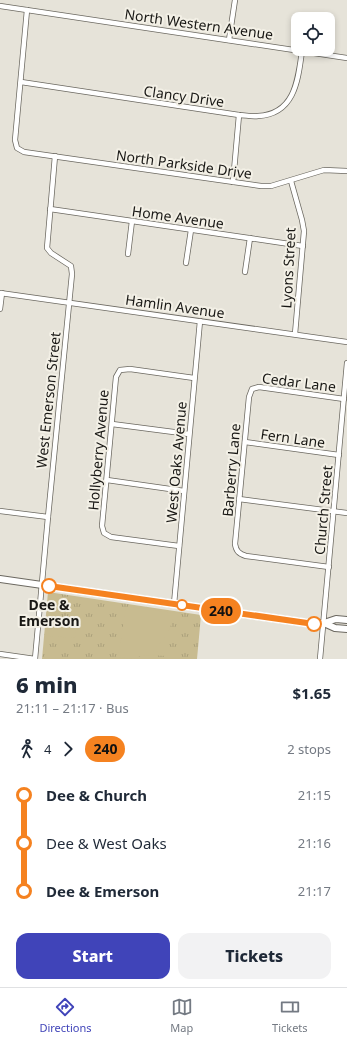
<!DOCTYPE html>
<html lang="en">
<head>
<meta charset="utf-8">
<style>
  body { margin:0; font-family:"Noto Sans",sans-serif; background:#f2f2f3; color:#1f2937; height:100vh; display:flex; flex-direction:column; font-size:15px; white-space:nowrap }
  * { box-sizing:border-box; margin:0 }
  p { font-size:13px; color:#747a83 }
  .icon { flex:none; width:22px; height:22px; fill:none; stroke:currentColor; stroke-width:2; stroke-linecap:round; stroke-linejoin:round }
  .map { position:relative; height:659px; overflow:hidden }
  .side { display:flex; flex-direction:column; background:#fff; flex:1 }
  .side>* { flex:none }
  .badge { padding:0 8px; border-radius:13px; font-size:14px; line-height:26px }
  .buttons { position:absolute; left:291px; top:12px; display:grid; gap:8px }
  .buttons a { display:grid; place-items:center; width:44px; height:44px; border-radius:8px; background:#fff; box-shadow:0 2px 6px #0003; font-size:20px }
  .map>.badge { position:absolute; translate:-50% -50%; box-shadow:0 0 0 2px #fff }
  .legs { display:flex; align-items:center; gap:6px; height:44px; padding:0 16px; font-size:13px }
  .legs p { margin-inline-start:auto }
  .summary { display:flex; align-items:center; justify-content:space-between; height:68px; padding:0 16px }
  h1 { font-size:22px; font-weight:800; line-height:30px }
  .cta { display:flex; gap:8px; margin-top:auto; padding:8px 16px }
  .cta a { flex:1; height:46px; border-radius:12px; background:#4044b9; color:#fff; font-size:16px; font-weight:800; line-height:46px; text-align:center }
  .cta a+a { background:#f2f2f3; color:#1f2937 }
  ul { padding:0 16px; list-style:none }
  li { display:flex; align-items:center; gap:14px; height:48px; font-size:15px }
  li i { display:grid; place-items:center; width:6px; height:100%; margin:0 5px; background:currentColor }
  li i::after { content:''; width:10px; height:10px; margin:-5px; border:3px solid; border-radius:50%; background:#fff }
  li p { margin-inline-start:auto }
  li:first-child i { background:linear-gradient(#0000 50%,currentColor 0) }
  li:last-child i { background:linear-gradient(currentColor 50%,#0000 0) }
  .tab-bar { display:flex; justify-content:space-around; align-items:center; height:56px; border-top:1px solid #e0e1e3; background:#fff; font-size:11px; color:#747a83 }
  .tab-bar a { display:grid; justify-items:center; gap:2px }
  .tab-bar .active { color:#4044b9 }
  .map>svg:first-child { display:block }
  .park { fill:url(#park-tufts) }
  .pitch { fill:#c8bb90 }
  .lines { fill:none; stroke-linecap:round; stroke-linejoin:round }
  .street-casing { stroke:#6b6860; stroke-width:6 }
  .secondary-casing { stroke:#6b6860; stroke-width:8 }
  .street { stroke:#fff; stroke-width:4.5 }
  .secondary { stroke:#fff; stroke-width:6 }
  .line-1-casing { stroke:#fff; stroke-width:9 }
  .line-1 { stroke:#f58220; stroke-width:6 }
  .stop-1-dot { fill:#fff; stroke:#f58220; stroke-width:2 }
  .labels { text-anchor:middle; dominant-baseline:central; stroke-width:4; stroke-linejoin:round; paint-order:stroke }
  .street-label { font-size:14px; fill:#181714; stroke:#f3f0e6 }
  .stop-label { font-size:14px; font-weight:bold; fill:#181714; stroke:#f3f0e6 }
</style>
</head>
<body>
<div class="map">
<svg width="347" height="659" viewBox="0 0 347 659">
  <defs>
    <pattern id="park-tufts" width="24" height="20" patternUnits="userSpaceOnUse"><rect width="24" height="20" fill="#c8bb90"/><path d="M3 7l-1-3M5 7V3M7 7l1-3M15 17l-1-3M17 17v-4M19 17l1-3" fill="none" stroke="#aba07b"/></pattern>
  </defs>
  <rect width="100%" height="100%" fill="#e6e3d9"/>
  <polygon class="park" points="48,592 201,615 197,659 42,659"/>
  <g class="pitch">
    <path d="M130 607 174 613C171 631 165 639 152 651L168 653 167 656 144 655 132 659 118 657 126 609Z"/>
    <polygon points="49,626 76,628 75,638 49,636"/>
  </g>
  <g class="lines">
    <defs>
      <g id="street">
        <polyline points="0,6 347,58"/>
        <polyline points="27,10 15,140 17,148 24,152 261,186 271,186 324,170 347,171"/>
        <polyline points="229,40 235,0"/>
        <path d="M21 82 239 115C245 115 252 117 258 116 295 114 298 80 302 51"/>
        <polyline points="291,181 302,220 304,231 295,334"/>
        <polyline points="233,182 239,115"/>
        <polyline points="50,209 303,246"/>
        <polyline points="128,254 132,221"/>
        <polyline points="186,263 191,230"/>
        <polyline points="245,272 250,238"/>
        <polyline points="0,293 347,342"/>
        <polyline points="0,309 2,293"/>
        <polyline points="112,424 189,434"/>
        <polyline points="245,442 339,455"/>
        <polyline points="107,480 184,491"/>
        <polyline points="239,499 347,513"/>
        <polyline points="0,511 48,517"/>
        <polyline points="179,546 111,537 104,533 102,526 116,377 120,370 130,369 194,378"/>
        <path d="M329 567 246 556C239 554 236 551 235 544L249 397 252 389 259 387 344 399"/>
        <polyline points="174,604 200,321"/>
        <polyline points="0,654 35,659"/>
        <polyline points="35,659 48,517 72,274 71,266 51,253 47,248 55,156"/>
        <polyline points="320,659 347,363"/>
      </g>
      <g id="secondary">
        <polyline points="0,579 314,624 324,623 336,619 347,620"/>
        <polyline points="324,623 335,628 347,629"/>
      </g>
    </defs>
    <use href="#street" class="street-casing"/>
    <use href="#secondary" class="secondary-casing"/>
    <use href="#street" class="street"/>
    <use href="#secondary" class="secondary"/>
  </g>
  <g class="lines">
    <defs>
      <polyline id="line-1" points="49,586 314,624"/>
    </defs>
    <use href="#line-1" class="line-1-casing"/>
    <use href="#line-1" class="line-1"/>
  </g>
  <g class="stop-1-dot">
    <circle cx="49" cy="586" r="7"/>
    <circle cx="182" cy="605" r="5"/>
    <circle cx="314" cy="624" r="7"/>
  </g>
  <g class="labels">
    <g class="street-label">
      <text transform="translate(199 24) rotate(8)">North Western Avenue</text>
      <text transform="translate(184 96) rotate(8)">Clancy Drive</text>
      <text transform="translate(184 164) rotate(8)">North Parkside Drive</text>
      <text transform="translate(178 217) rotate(8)">Home Avenue</text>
      <text transform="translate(288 268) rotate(-87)">Lyons Street</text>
      <text transform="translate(175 306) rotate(8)">Hamlin Avenue</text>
      <text transform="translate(299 382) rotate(7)">Cedar Lane</text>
      <text transform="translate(48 400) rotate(-84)">West Emerson Street</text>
      <text transform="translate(293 438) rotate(8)">Fern Lane</text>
      <text transform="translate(98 450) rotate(-85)">Hollyberry Avenue</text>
      <text transform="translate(176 462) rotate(-85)">West Oaks Avenue</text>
      <text transform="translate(231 470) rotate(-85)">Barberry Lane</text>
      <text transform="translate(323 510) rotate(-85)">Church Street</text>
    </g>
    <g class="stop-label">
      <text x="49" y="604">Dee &amp;<tspan x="49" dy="16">Emerson</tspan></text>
    </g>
  </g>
</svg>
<div class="buttons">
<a><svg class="icon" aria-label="locate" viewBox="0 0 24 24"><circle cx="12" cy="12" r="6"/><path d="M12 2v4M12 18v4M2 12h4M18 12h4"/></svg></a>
</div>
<b class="badge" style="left:221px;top:611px;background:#f58220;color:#111">240</b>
</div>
<section class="side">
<div class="summary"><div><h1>6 min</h1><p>21:11 – 21:17 · Bus</p></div><b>$1.65</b></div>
<div class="legs"><svg class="icon" aria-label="walk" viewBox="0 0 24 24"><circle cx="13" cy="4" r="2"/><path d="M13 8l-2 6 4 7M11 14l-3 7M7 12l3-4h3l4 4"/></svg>4<svg class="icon" aria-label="forward" viewBox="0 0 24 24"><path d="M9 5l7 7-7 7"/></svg><b class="badge" style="background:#f58220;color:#111">240</b><p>2 stops</p></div>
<ul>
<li><i style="color:#f58220"></i><b>Dee &amp; Church</b><p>21:15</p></li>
<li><i style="color:#f58220"></i><span>Dee &amp; West Oaks</span><p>21:16</p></li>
<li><i style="color:#f58220"></i><b>Dee &amp; Emerson</b><p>21:17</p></li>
</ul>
<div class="cta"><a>Start</a><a>Tickets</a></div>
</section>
<nav class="tab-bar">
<a class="active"><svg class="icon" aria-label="directions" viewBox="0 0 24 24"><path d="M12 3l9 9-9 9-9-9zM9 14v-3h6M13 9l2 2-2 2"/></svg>Directions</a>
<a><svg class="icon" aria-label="map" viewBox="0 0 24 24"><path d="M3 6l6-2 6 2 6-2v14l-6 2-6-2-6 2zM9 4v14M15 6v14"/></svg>Map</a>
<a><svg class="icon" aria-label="tickets" viewBox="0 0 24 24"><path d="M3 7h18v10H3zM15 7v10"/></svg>Tickets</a>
</nav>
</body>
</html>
